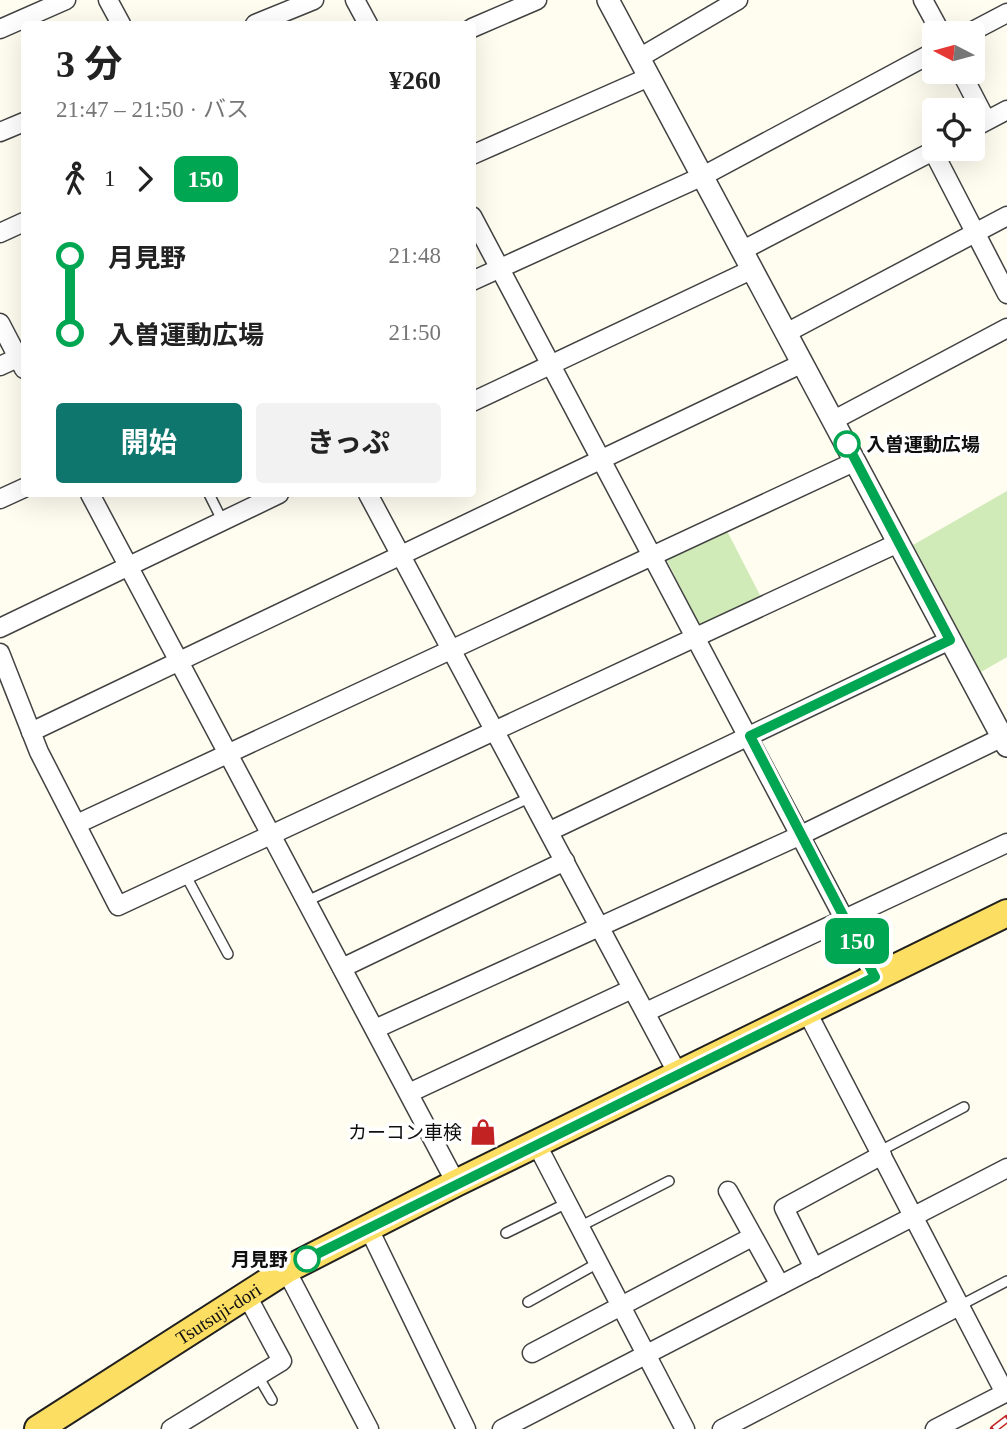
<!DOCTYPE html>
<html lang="ja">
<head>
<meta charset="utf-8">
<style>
  body { margin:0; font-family:"Times New Roman","Noto Sans JP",serif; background:#f2f2f2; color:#222; height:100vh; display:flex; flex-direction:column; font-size:26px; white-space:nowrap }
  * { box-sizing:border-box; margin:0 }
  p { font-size:23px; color:#767676 }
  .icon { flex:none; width:38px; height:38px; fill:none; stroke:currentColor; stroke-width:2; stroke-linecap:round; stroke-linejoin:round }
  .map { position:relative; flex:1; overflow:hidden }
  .side { position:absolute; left:21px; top:21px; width:455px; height:476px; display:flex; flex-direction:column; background:#fff; border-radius:7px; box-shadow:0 7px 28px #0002 }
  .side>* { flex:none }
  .badge { padding:0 14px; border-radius:10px; font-size:24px; line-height:46px }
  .needle { width:46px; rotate:276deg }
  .controls { position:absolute; left:922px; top:21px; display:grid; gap:14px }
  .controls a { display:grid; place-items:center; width:63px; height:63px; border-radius:7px; background:#fff; box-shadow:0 7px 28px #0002; font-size:35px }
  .map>.badge { position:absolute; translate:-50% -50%; box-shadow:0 0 0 4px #fff }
  .legs { display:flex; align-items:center; gap:10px; height:77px; padding:0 35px; font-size:23px }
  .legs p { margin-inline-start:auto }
  .overview { display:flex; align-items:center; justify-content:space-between; height:119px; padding:0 35px }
  h1 { font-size:38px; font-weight:700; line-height:52px }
  .action { display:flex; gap:14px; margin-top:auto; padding:14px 35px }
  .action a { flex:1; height:80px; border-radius:7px; background:#0f766e; color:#fff; font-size:28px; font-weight:700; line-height:80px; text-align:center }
  .action a+a { background:#f2f2f2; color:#222 }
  ul { padding:0 35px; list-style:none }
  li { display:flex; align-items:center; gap:24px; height:77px; font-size:26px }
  li i { display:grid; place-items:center; width:10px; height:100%; margin:0 9px; background:currentColor }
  li i::after { content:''; width:18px; height:18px; margin:-9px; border:5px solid; border-radius:50%; background:#fff }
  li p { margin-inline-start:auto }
  li:first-child i { background:linear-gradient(#0000 50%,currentColor 0) }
  li:last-child i { background:linear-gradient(currentColor 50%,#0000 0) }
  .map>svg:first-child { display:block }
  .green { fill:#d0ebb8 }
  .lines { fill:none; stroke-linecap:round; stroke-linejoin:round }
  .service-casing { stroke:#424242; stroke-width:12 }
  .minor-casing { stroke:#424242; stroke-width:21 }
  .tertiary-casing { stroke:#424242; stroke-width:24 }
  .primary-casing { stroke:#202020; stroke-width:30 }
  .service { stroke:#fff; stroke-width:9 }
  .minor { stroke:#fff; stroke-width:18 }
  .tertiary { stroke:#fff; stroke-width:21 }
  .primary { stroke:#fcde63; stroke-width:26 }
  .rail-casing { stroke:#c32222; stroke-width:8 }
  .rail { stroke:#fff; stroke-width:5; stroke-dasharray:16; stroke-linecap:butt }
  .line-1-casing { stroke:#fff; stroke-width:16 }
  .line-1 { stroke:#00a651; stroke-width:10 }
  .stop-1-dot { fill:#fff; stroke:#00a651; stroke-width:3.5 }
  .labels { text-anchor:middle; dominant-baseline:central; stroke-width:7; stroke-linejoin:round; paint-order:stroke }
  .stop-label { font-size:19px; font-weight:bold; fill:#0f0f0f; stroke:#fff; text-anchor:start }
  .poi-label { font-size:19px; fill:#0f0f0f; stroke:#fff; text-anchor:end }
  .street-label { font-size:19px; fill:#0f0f0f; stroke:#fff }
</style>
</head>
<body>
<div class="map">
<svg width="1007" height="1429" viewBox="0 0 1007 1429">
  <rect width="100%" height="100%" fill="#fffdf0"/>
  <g class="green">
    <polygon points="1007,491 1007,657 981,672 913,545"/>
    <polygon points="726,529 762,599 703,625 697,622 665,556"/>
  </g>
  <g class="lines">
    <defs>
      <g id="service">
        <polyline points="209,494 222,520"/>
        <polyline points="186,876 228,954"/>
        <polyline points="307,901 531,797"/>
        <polyline points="880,1151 964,1107"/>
        <polyline points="579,1227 669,1181"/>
        <polyline points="506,1233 567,1203"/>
        <polyline points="528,1302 598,1263"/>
        <polyline points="961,1305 1007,1281"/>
        <polyline points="258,1376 272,1400"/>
      </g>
      <g id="minor">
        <polyline points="108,0 121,24"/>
        <polyline points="355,0 368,24"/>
        <polyline points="923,0 941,33"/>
        <polyline points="255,24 314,0"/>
        <polyline points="472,28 537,0"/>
        <polyline points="0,29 66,0"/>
        <polyline points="969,33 1007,13"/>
        <polyline points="639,58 738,0"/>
        <polyline points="961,72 986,120"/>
        <polyline points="973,128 1007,110"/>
        <polyline points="0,132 24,122"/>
        <polyline points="933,151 1007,294"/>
        <polyline points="472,155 649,77"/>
        <polyline points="472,216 875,977"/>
        <polyline points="0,233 24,222"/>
        <polyline points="743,250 937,149"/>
        <polyline points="472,281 703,176 934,52"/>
        <polyline points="0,323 24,369"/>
        <polyline points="788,332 1007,216"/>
        <polyline points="0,366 24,355"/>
        <polyline points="472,402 753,269"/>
        <polyline points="834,420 1007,328"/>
        <polyline points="90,494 456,1183"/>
        <polyline points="368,494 679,1076"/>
        <polyline points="0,499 24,488"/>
        <polyline points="0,628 279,494"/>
        <polyline points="0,653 39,752 118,906 898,543"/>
        <polyline points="31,732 803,363"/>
        <polyline points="77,824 856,461"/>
        <polyline points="550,831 950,640"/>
        <polyline points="342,968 565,861"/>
        <polyline points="646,1012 1007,843"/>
        <polyline points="807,1012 1005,1393 935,1429"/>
        <polyline points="375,1029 801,835 1007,735"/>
        <polyline points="409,1093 632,989"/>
        <polyline points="536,1143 685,1429"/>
        <polyline points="728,1191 780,1285"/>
        <polyline points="368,1227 466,1429"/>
        <polyline points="814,1268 784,1208 882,1155"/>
        <polyline points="286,1270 369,1429"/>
        <polyline points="532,1353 752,1237"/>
        <polyline points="171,1429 282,1361 246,1294"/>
        <polyline points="502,1429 1007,1168"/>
        <polyline points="722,1429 961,1305"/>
      </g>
      <polyline id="tertiary" points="608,0 1007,746"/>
      <g id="primary">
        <path id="s1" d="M38 1429 286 1270 456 1183 1007 913"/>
      </g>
    </defs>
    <use href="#service" class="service-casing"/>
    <use href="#minor" class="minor-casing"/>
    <use href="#tertiary" class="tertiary-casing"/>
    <use href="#primary" class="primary-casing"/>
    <use href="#service" class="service"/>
    <use href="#minor" class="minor"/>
    <use href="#tertiary" class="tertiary"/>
    <use href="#primary" class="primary"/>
    <defs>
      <polyline id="rail" points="994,1429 1007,1419"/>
    </defs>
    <use href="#rail" class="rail-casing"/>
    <use href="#rail" class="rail"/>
  </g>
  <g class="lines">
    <defs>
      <polyline id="line-1" points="307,1259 875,977 750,736 950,640 847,444"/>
    </defs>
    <use href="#line-1" class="line-1-casing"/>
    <use href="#line-1" class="line-1"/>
  </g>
  <defs>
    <symbol id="shop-bare" viewBox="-9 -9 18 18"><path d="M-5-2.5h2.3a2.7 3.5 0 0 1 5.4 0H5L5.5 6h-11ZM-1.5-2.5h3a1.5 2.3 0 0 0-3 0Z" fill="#c32222" stroke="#fff" stroke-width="2.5" paint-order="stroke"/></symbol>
  </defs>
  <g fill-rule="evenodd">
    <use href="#shop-bare" x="464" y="1113" width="38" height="38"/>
  </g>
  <g class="stop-1-dot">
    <circle cx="847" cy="444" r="12"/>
    <circle cx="307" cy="1259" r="12"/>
  </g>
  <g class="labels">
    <g class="stop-label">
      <text x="866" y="444">入曽運動広場</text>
      <text x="288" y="1259" text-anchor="end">月見野</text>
    </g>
    <g class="poi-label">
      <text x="462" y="1132">カーコン車検</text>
    </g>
    <g class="street-label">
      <text stroke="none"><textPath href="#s1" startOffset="214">Tsutsuji-dori</textPath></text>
    </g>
  </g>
</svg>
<div class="controls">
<a><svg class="needle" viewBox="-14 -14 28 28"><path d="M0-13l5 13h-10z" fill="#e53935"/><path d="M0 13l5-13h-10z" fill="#767676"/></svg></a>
<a><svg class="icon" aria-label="locate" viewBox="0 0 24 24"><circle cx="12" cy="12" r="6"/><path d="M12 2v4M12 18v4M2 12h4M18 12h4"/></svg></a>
</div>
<b class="badge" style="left:857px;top:941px;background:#00a651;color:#fff">150</b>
<section class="side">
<div class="overview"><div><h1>3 分</h1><p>21:47 – 21:50 · バス</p></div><b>¥260</b></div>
<div class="legs"><svg class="icon" aria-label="walk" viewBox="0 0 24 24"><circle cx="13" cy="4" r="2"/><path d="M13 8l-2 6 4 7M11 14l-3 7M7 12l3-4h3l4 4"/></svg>1<svg class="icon" aria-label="forward" viewBox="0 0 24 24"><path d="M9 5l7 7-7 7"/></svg><b class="badge" style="background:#00a651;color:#fff">150</b></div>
<ul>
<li><i style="color:#00a651"></i><b>月見野</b><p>21:48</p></li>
<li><i style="color:#00a651"></i><b>入曽運動広場</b><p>21:50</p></li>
</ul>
<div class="action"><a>開始</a><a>きっぷ</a></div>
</section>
</div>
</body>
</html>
